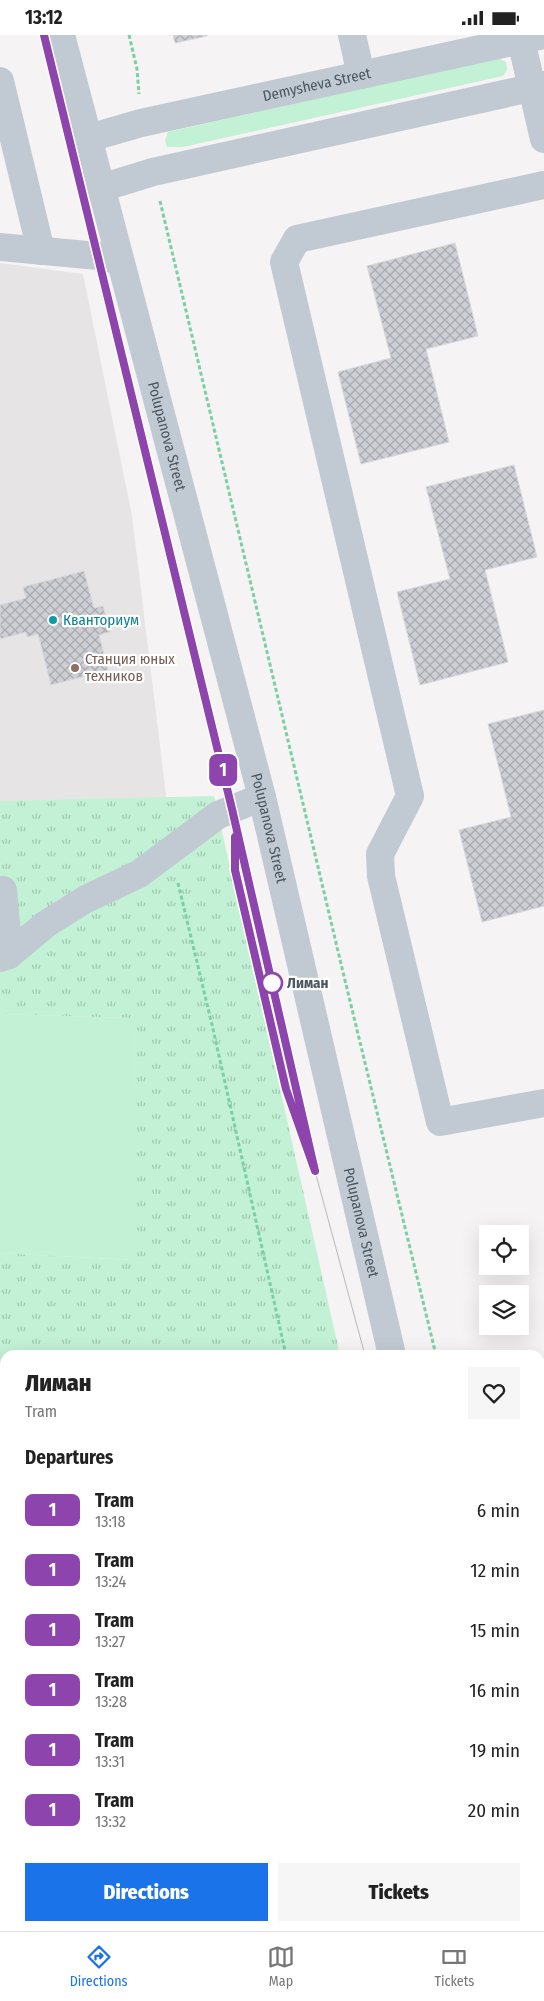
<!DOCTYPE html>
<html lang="en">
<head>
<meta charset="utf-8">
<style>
  body { margin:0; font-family:"Fira Sans Condensed",sans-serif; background:#f6f6f6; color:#222; height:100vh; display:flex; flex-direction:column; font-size:19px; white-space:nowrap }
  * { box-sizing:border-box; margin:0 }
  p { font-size:16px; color:#767676 }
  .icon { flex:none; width:28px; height:28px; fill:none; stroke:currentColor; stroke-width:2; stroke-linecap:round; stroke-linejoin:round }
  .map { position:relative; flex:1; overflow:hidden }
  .sheet { position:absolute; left:0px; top:1315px; width:545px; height:581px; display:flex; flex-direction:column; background:#fff; border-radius:15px 15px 0 0; box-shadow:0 5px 20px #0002 }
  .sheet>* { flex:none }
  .badge { padding:0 10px; border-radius:8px; font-size:18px; line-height:32px }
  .tools { position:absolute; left:479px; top:1190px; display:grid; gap:10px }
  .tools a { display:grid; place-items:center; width:50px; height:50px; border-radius:0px; background:#fff; box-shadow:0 5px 20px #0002; font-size:25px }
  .map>.badge { position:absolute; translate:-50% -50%; box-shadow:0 0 0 2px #fff }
  h2 { padding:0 25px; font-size:19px; line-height:45px }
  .round { display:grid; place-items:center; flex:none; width:52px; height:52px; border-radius:0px; background:#f6f6f6 }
  .headline { display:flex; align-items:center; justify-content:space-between; height:85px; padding:0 25px }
  h1 { font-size:24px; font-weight:800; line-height:38px }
  .primary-button { display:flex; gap:10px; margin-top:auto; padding:10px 25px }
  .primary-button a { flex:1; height:58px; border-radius:0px; background:#1a73e8; color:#fff; font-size:20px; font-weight:800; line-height:58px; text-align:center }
  .primary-button a+a { background:#f6f6f6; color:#222 }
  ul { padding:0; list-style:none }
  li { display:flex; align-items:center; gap:15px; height:60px; padding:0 25px }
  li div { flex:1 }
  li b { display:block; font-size:19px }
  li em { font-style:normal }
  li .badge { min-width:55px; font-weight:700; text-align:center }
  .status { display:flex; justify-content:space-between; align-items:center; height:35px; padding:0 25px; background:#fff; direction:ltr }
  .status svg { height:14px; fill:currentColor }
  .tab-bar { display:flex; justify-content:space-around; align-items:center; height:70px; border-top:1px solid #e0e0e0; background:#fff; font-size:14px; color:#767676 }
  .tab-bar a { display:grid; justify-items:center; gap:2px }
  .tab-bar .selected { color:#1a73e8 }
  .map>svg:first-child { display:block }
  .education { fill:#e6e4e5 }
  .grass { fill:#c3f1d5 }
  .park { fill:url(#park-tufts) }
  .building { fill:url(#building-cross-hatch); stroke:#d7d9de }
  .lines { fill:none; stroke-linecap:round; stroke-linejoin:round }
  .path { stroke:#7ad0a6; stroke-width:3; stroke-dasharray:4 2.5; stroke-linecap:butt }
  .minor { stroke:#c1cad2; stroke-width:28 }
  .tram { stroke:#b5b8bd; stroke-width:1 }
  .line-casing { stroke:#fff; stroke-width:11 }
  .line { stroke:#8e44ad; stroke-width:8 }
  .culture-dot { fill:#0f9aa8; stroke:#fff; stroke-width:2 }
  .education-dot { fill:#8d6e63; stroke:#fff; stroke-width:2 }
  .stop-dot { fill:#fff; stroke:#8e44ad; stroke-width:2.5 }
  .labels { text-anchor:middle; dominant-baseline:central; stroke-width:4.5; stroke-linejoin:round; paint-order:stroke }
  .street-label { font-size:15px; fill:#4a5661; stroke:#fff }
  .culture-label { font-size:15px; fill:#0d838f; stroke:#fff; text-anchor:start }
  .education-label { font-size:15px; fill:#785e54; stroke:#fff; text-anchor:start }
  .stop-label { font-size:15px; font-weight:bold; fill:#4a5661; stroke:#fff; text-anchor:start }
</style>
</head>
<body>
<div class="status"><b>13:12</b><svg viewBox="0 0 49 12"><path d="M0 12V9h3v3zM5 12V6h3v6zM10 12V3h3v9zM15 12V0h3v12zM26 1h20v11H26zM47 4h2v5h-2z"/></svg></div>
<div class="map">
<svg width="544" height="1896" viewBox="0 0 544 1896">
  <defs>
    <pattern id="park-tufts" width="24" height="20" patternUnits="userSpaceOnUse" patternTransform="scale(1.25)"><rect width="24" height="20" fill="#c3f1d5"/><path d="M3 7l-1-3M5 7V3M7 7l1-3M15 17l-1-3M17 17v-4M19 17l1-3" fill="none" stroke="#a0c6b0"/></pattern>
    <pattern id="building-cross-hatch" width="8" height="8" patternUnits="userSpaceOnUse" patternTransform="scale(1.25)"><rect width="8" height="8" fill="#cdcfd5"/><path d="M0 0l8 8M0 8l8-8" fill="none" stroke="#a8abb0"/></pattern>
  </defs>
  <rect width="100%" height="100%" fill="#f5f3f3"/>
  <polygon class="education" points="0,228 83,239 132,481 169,785 0,786"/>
  <g class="grass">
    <polygon points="498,23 506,27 507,35 503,41 183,112 167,112 165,105 168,97"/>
    <polygon points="0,979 135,983 133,1225 0,1218"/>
  </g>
  <polygon class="park" points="214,761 340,1320 5,1320 5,1853 0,1855 0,1218 132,1225 135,983 0,979 0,766"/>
  <g class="building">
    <polygon points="173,0 207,0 207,1 175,8"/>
    <polygon points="455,208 478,301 426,314 449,407 361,429 338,337 391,323 367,231"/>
    <polygon points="514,430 537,522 485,535 508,627 420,650 397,557 450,544 426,452"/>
    <polygon points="84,536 94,573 103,571 110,597 99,600 108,635 51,650 38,599 27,602 26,597 0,604 0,570 26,563 23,552"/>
    <polygon points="544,675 544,871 482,887 459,795 511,782 488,689"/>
    <polygon points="178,1891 263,1891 264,1896 179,1896"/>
    <polygon points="282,1891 360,1891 361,1894 353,1896 283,1896"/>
  </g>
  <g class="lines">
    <g class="path">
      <polyline points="129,0 137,34 139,59"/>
      <polyline points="160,166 342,933 436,1320"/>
      <polyline points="178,848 213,994 286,1320"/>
      <polyline points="540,1412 544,1411"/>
      <polyline points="540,1514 544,1513"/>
      <polyline points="0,1579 5,1578"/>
      <polyline points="0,1641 5,1640"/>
      <polyline points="541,1642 544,1659"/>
      <polyline points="0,1716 5,1712"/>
      <polyline points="472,1891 473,1896"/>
      <polyline points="388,1896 405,1891"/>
    </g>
    <g class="minor">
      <path id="s1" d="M61 0 262 762 392 1320"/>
      <polyline points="352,0 361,40"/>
      <polyline points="521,5 544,104"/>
      <polyline points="0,46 41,216"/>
      <path id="s2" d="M89 103 141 88 544 0"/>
      <polyline points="544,150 297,204 284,227 410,761 380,819 381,841 440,1087 544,1068"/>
      <polyline points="101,153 153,137 544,50"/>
      <polyline points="0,212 109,222 120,228"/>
      <polyline points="9,920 46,889 86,864 139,839 218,780 262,762"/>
      <polyline points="0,923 9,920 3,855"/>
      <polyline points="540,1451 544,1450"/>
      <polyline points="540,1576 544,1575"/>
      <polyline points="517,1891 518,1896"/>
    </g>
    <g class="tram">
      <polyline points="44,0 232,774 315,1136 365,1320"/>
      <polyline points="235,806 235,835 286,1054 298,1088"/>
      <polyline points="540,1480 544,1479"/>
      <polyline points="494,1891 495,1896"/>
    </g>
  </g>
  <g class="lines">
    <defs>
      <polyline id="line" points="44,0 232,774 315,1136 286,1054 235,835 235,802"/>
    </defs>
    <use href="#line" class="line-casing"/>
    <use href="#line" class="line"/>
  </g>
  <circle class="culture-dot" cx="53" cy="585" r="5"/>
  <circle class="education-dot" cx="75" cy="633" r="5"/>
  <circle class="stop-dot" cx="272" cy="948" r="10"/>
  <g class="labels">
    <g class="street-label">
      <text stroke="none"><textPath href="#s2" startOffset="234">Demysheva Street</textPath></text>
      <text stroke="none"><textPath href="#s1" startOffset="415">Polupanova Street</textPath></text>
      <text stroke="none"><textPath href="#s1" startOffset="820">Polupanova Street</textPath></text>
      <text stroke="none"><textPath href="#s1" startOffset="1225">Polupanova Street</textPath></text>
    </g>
    <g class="culture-label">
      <text x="63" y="585">Кванториум</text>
    </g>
    <g class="education-label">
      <text x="85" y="624">Станция юных<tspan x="85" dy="17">техников</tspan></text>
    </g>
    <g class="stop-label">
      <text x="287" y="948">Лиман</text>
    </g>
  </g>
</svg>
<div class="tools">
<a><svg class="icon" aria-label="locate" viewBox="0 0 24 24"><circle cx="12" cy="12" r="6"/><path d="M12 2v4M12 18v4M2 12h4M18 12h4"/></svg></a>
<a><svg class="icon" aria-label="layers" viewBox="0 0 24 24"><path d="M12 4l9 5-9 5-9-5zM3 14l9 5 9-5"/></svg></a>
</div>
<b class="badge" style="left:223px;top:735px;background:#8e44ad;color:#fff">1</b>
<section class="sheet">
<div class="headline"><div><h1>Лиман</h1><p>Tram</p></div><a class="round"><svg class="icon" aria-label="heart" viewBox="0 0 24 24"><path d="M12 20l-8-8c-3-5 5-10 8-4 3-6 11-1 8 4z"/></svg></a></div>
<h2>Departures</h2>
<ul>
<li><span class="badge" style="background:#8e44ad;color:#fff">1</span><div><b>Tram</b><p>13:18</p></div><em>6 min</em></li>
<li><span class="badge" style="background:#8e44ad;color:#fff">1</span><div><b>Tram</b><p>13:24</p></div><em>12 min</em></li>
<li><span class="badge" style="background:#8e44ad;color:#fff">1</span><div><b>Tram</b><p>13:27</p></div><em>15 min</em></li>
<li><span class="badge" style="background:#8e44ad;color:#fff">1</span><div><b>Tram</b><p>13:28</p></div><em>16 min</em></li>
<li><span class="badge" style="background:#8e44ad;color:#fff">1</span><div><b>Tram</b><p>13:31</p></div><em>19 min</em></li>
<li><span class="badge" style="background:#8e44ad;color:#fff">1</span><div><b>Tram</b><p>13:32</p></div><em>20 min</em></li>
</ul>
<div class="primary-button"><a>Directions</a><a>Tickets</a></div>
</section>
</div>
<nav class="tab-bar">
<a class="selected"><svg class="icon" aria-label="directions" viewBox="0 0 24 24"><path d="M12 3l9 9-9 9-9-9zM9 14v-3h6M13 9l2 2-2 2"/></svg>Directions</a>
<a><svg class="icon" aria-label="map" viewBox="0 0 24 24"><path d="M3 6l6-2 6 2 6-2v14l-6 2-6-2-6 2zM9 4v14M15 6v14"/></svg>Map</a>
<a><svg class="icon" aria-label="tickets" viewBox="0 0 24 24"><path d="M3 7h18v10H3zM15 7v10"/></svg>Tickets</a>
</nav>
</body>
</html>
